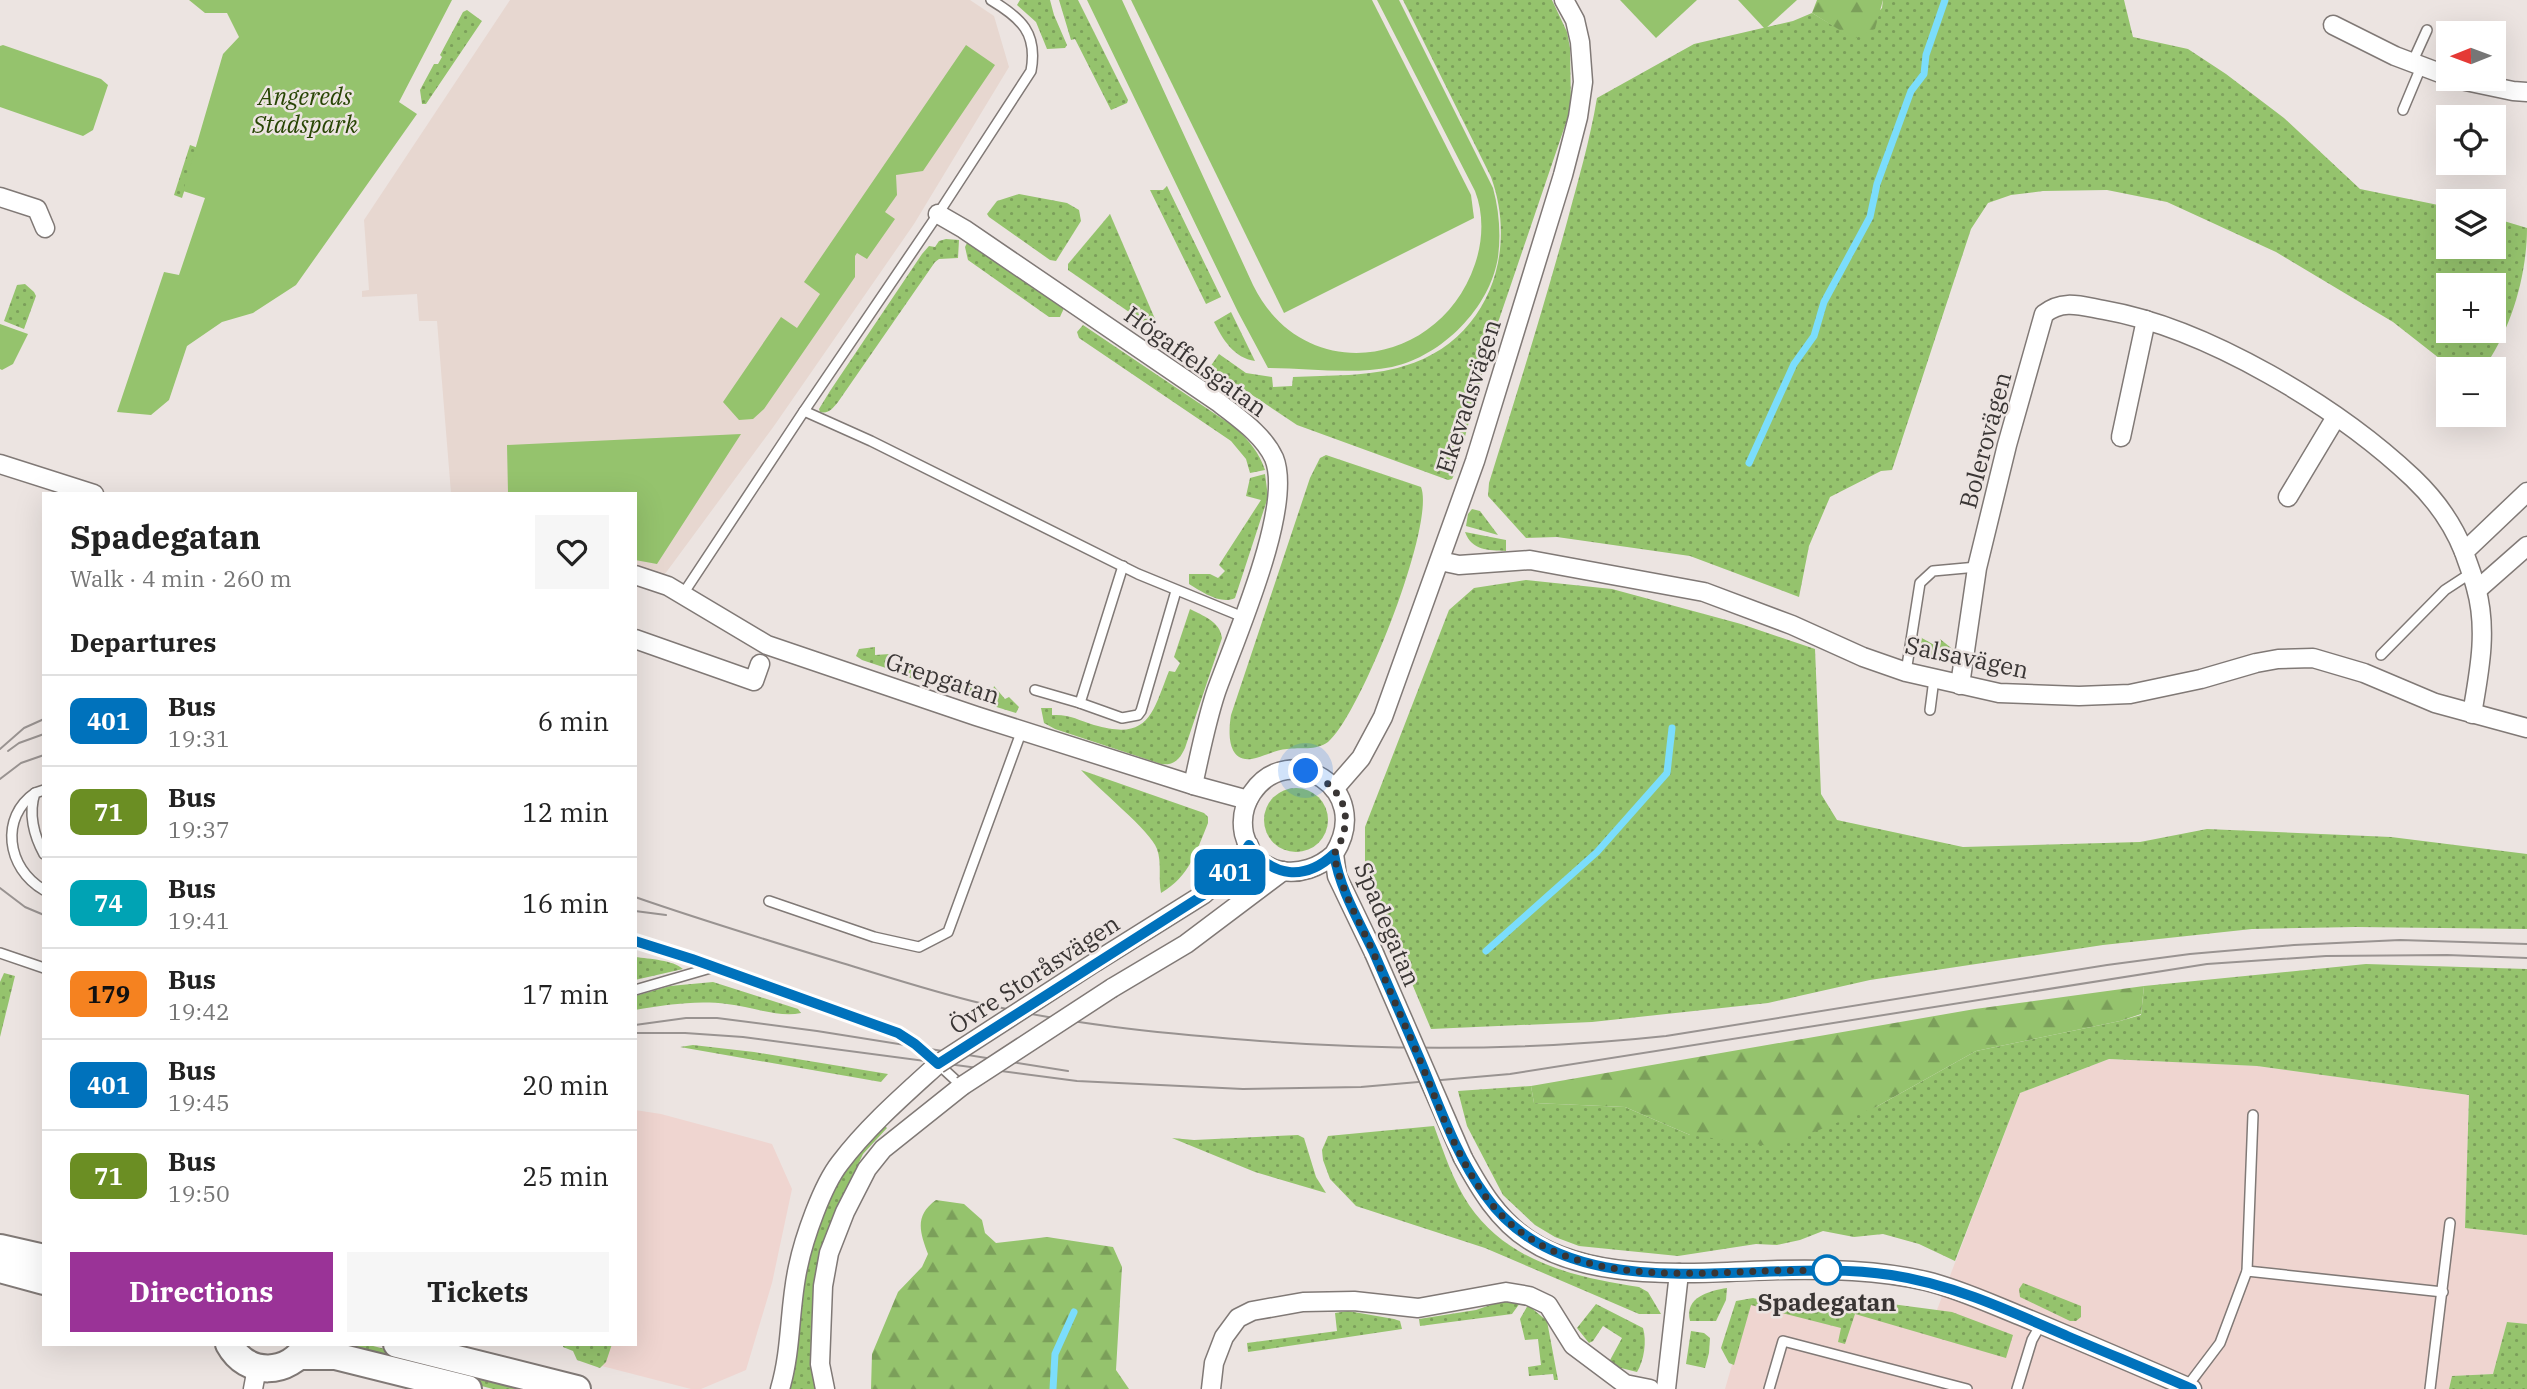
<!DOCTYPE html>
<html lang="en">
<head>
<meta charset="utf-8">
<style>
  body { margin:0; font-family:"IBM Plex Serif",serif; background:#f6f6f6; color:#222; height:100vh; display:flex; flex-direction:column; font-size:26px; white-space:nowrap }
  * { box-sizing:border-box; margin:0 }
  p { font-size:23px; color:#767676 }
  .icon { flex:none; width:38px; height:38px; fill:none; stroke:currentColor; stroke-width:2; stroke-linecap:round; stroke-linejoin:round }
  .map { position:relative; flex:1; overflow:hidden }
  .details { position:absolute; left:42px; top:492px; width:595px; height:854px; display:flex; flex-direction:column; background:#fff; border-radius:0px; box-shadow:0 7px 28px #0002 }
  .details>* { flex:none }
  .badge { padding:0 14px; border-radius:10px; font-size:24px; line-height:46px }
  .needle { width:46px; rotate:269deg }
  .fabs { position:absolute; left:2436px; top:21px; display:grid; gap:14px }
  .fabs a { display:grid; place-items:center; width:70px; height:70px; border-radius:0px; background:#fff; box-shadow:0 7px 28px #0002; font-size:35px }
  .you { position:absolute; width:35px; height:35px; margin:-18px; border:5px solid #fff; border-radius:50%; background:#1a73e8; box-shadow:0 0 0 10px #1a73e833 }
  .map>.badge { position:absolute; translate:-50% -50%; box-shadow:0 0 0 4px #fff }
  h2 { padding:0 28px; font-size:26px; line-height:63px }
  .round { display:grid; place-items:center; flex:none; width:74px; height:74px; border-radius:0px; background:#f6f6f6 }
  .headline { display:flex; align-items:center; justify-content:space-between; height:119px; padding:0 28px }
  h1 { font-size:33px; font-weight:700; line-height:52px }
  .button { display:flex; gap:14px; margin-top:auto; padding:14px 28px }
  .button a { flex:1; height:80px; border-radius:0px; background:#9a3397; color:#fff; font-size:28px; font-weight:700; line-height:80px; text-align:center }
  .button a+a { background:#f6f6f6; color:#222 }
  ul { padding:0; list-style:none }
  li { display:flex; align-items:center; gap:21px; height:91px; padding:0 28px; border-top:2px solid #e0e0e0 }
  li div { flex:1 }
  li b { display:block; font-size:26px }
  li em { font-style:normal }
  li .badge { min-width:77px; font-weight:700; text-align:center }
  .map>svg:first-child { display:block }
  .commercial { fill:#efd5d0 }
  .built { fill:#e7d7d0 }
  .grass { fill:url(#grass-dots); fill-rule:evenodd }
  .forest { fill:url(#forest-firs) }
  .green { fill:#95c36d }
  .lines { fill:none; stroke-linecap:round; stroke-linejoin:round }
  .stream { stroke:#7bddfc; stroke-width:7 }
  .lane-casing { stroke:#807976; stroke-width:12 }
  .street-casing { stroke:#807976; stroke-width:21 }
  .secondary-casing { stroke:#807976; stroke-width:30 }
  .lane { stroke:#fff; stroke-width:9 }
  .street { stroke:#fff; stroke-width:18 }
  .secondary { stroke:#fff; stroke-width:26 }
  .tram { stroke:#999391; stroke-width:2 }
  .lane-bridge-casing { stroke:#807976; stroke-width:12; stroke-linecap:butt }
  .street-bridge-casing { stroke:#807976; stroke-width:21; stroke-linecap:butt }
  .lane-bridge { stroke:#fff; stroke-width:9 }
  .street-bridge { stroke:#fff; stroke-width:18 }
  .line-casing { stroke:#fff; stroke-width:16 }
  .line { stroke:#0072bc; stroke-width:10 }
  .walk { stroke:#393534; stroke-width:7; stroke-dasharray:0 12.6 }
  .stop-dot { fill:#fff; stroke:#0072bc; stroke-width:3.5 }
  .labels { text-anchor:middle; dominant-baseline:central; stroke-width:5; stroke-linejoin:round; paint-order:stroke }
  .park-label { font-size:24px; font-style:italic; fill:#284504; stroke:#ece4e1 }
  .street-label { font-size:24px; fill:#393534; stroke:#ece4e1 }
  .stop-label { font-size:24px; font-weight:bold; fill:#393534; stroke:#ece4e1 }
</style>
</head>
<body>
<div class="map">
<svg width="2527" height="1389" viewBox="0 0 2527 1389">
  <defs>
    <pattern id="grass-dots" width="8" height="8" patternUnits="userSpaceOnUse" patternTransform="scale(1.75)"><rect width="8" height="8" fill="#95c36d"/><path d="M2 2h.1M6 6h.1" fill="none" stroke="#7b9f5a" stroke-width="1.8" stroke-linecap="round"/></pattern>
    <pattern id="forest-firs" width="22" height="20" patternUnits="userSpaceOnUse" patternTransform="scale(1.75)"><rect width="22" height="20" fill="#95c36d"/><path d="M5 1l3.5 6h-7zM16 11l3.5 6h-7z" fill="#7b9f5a"/></pattern>
  </defs>
  <rect width="100%" height="100%" fill="#ece4e1"/>
  <g class="commercial">
    <polygon points="2109,1059 2257,1066 2469,1095 2465,1227 2527,1235 2527,1324 2507,1322 2493,1374 2452,1376 2449,1389 1725,1389 1751,1299 1773,1305 1935,1315 2020,1093"/>
    <polygon points="635,1110 661,1114 772,1144 792,1189 772,1283 746,1370 701,1389 691,1389 598,1365 569,1346 562,1344 635,1344"/>
  </g>
  <polygon class="built" points="510,0 970,0 994,16 1009,67 914,224 774,426 662,578 635,570 635,494 451,493 437,321 419,321 417,294 362,297 362,291 369,290 364,220"/>
  <g class="grass">
    <polygon points="1020,0 1050,0 1054,15 1067,45 1065,48 1047,49 1036,22 1017,5"/>
    <polygon points="1059,0 1078,0 1128,100 1127,103 1111,110 1075,39 1071,40"/>
    <path d="M1403 0H1552L1567 32 1570 48 1571 108 1489 349 1455 473 1452 479 1448 480 1297 425 1210 367 1219 354 1246 373 1272 377 1273 387 1292 386 1293 377C1329 375 1369 377 1404 366 1487 342 1519 254 1491 177Z"/>
    <path d="M1883 0H2124L2133 37 2188 49 2226 74 2284 118 2360 189 2448 207V247H2494V218L2527 228C2527 275 2511 331 2483 369H2453L2393 322 2276 252 2167 202 2107 190 2043 191 2011 195 1988 203 1971 229 1892 470 1881 471 1830 497 1809 546 1799 597 1690 556 1557 537 1526 538 1488 496 1489 483C1516 396 1543 310 1567 222 1578 181 1590 140 1597 98L1694 44 1793 21 1812 13 1854 38 1882 8ZM2448 285H2494V331H2448Z"/>
    <polygon points="467,10 482,21 426,104 422,104 420,90 434,64 438,64 442,57 440,55 463,12"/>
    <polygon points="190,145 198,148 182,198 174,195"/>
    <polygon points="1167,186 1221,297 1206,304 1150,190 1163,190"/>
    <polygon points="1019,194 1067,203 1079,210 1081,221 1056,261 1050,260 989,217 987,214 997,201"/>
    <polygon points="1110,214 1155,319 1145,323 1068,270 1068,264"/>
    <path d="M946 239 959 240 958 258 939 259 935 262 838 402C833 408 829 414 820 412L819 409 830 391 922 254 929 246 935 247 939 241Z"/>
    <polygon points="967,243 1064,308 1060,317 1049,317 968,260 965,247"/>
    <polygon points="25,284 34,292 36,296 24,329 4,321 17,285"/>
    <path d="M1231 312 1255 361C1234 358 1223 340 1214 322Z"/>
    <path d="M1083 325 1236 428C1249 441 1259 452 1265 470L1250 473 1246 459 1231 441 1079 338 1077 332Z"/>
    <path d="M1326 455 1421 487C1436 524 1360 716 1328 742 1316 751 1300 747 1287 749 1276 750 1267 755 1256 758 1227 766 1228 733 1231 715L1310 478 1320 458Z"/>
    <path d="M1265 474 1268 497 1235 598C1221 605 1202 592 1189 584V574H1210L1218 578 1225 571 1219 565 1261 500 1246 496 1250 478Z"/>
    <polygon points="1472,509 1480,511 1498,535 1466,526 1468,514"/>
    <path d="M1465 532 1506 540V551C1488 550 1472 551 1465 532Z"/>
    <polygon points="1526,580 1612,589 1741,624 1815,649 1821,794 1837,820 1963,847 2140,842 2207,829 2391,837 2527,854 2527,929 2356,927 2252,929 2103,945 1870,980 1768,1003 1592,1022 1431,1029 1365,871 1365,827 1449,610 1474,588"/>
    <path d="M1190 609C1203 616 1220 621 1222 638L1185 748C1180 759 1174 766 1161 764L1055 729 1044 723 1041 708H1052V715C1070 714 1078 720 1094 725 1149 741 1152 714 1169 671L1175 672 1180 663 1174 657Z"/>
    <polygon points="1920,637 1938,647 1940,639 1955,651 1954,661 1917,652"/>
    <polygon points="875,647 875,655 890,654 886,668 862,660 856,656 859,649"/>
    <polygon points="904,660 915,670 920,667 931,677 928,683 901,675 900,667"/>
    <polygon points="949,679 963,680 964,686 980,685 973,699 948,690 946,687"/>
    <polygon points="994,686 1005,699 1009,697 1019,707 1016,713 990,705"/>
    <path d="M1081 770 1204 813 1208 817V823C1196 852 1190 876 1161 893 1158 878 1162 863 1157 849 1151 831 1098 789 1081 770Z"/>
    <circle cx="1296" cy="820" r="32"/>
    <path d="M635 957C650 959 673 960 683 969L635 980Z"/>
    <polygon points="2366,964 2527,969 2527,1235 2465,1228 2469,1095 2257,1066 2109,1059 2020,1093 1955,1261 1919,1244 1883,1234 1854,1237 1823,1231 1800,1240 1777,1245 1756,1244 1678,1256 1579,1246 1555,1237 1535,1225 1503,1195 1467,1126 1458,1091 1531,1086 1534,1103 1625,1107 1690,1135 1876,1107 1976,1051 2120,1021 2141,1015 2144,986"/>
    <polygon points="4,973 15,976 0,1037 0,982"/>
    <path d="M713 982 798 1009 801 1013C778 1018 750 1006 727 1004 696 1000 665 1005 635 1010V996L670 986Z"/>
    <polygon points="693,1045 754,1052 888,1074 881,1082 680,1047"/>
    <path d="M884 1125 887 1128 863 1154 837 1209 824 1245 819 1389H787C792 1366 798 1344 800 1321 803 1296 803 1271 809 1247 823 1200 850 1159 884 1125Z"/>
    <path d="M1434 1126C1444 1153 1453 1181 1469 1205 1509 1263 1575 1277 1639 1287L1648 1292 1661 1314H1639L1485 1248 1356 1206 1330 1179 1323 1160 1322 1150 1328 1136Z"/>
    <polygon points="1298,1135 1304,1138 1316,1177 1326,1193 1255,1172 1172,1138 1194,1140"/>
    <polygon points="2023,1283 2081,1306 2081,1317 2076,1321 2070,1321 2020,1297 2019,1289"/>
    <path d="M1727 1288 1726 1300 1716 1321H1690C1684 1297 1709 1291 1727 1288Z"/>
    <polygon points="1753,1298 1772,1303 1820,1302 1879,1307 1880,1303 1884,1303 1952,1312 2013,1335 2006,1358 1855,1314 1845,1344 1838,1342 1841,1328 1751,1305 1734,1365 1729,1363 1721,1348 1736,1301"/>
    <polygon points="1502,1301 1520,1303 1512,1314 1420,1326 1419,1319 1476,1310"/>
    <path d="M1596 1304 1643 1328C1647 1341 1644 1361 1637 1372L1617 1367 1609 1362 1622 1338 1603 1326 1593 1341 1589 1343 1577 1328Z"/>
    <polygon points="1528,1305 1547,1321 1558,1380 1554,1380 1553,1374 1529,1376 1528,1367 1541,1365 1538,1339 1525,1340 1520,1319"/>
    <polygon points="1348,1311 1394,1319 1400,1321 1402,1329 1248,1352 1247,1343 1337,1331 1335,1313"/>
    <polygon points="2507,1322 2527,1324 2527,1389 2449,1389 2452,1376 2493,1374"/>
    <polygon points="1691,1331 1704,1333 1710,1338 1709,1353 1705,1368 1686,1364"/>
    <polygon points="348,1344 365,1344 546,1389 493,1389 347,1351"/>
    <polygon points="563,1344 612,1344 606,1362 600,1368 577,1360 573,1351 563,1347"/>
  </g>
  <g class="forest">
    <polygon points="1817,0 1883,0 1875,29 1854,39 1812,13"/>
    <polygon points="2144,986 2141,1014 2120,1021 1976,1051 1876,1107 1777,1147 1690,1135 1625,1107 1534,1103 1531,1086 1975,1009"/>
    <path d="M936 1200 964 1204 982 1220 985 1233 996 1243 1047 1237 1113 1247 1122 1267 1116 1370 1129 1389H871L872 1354 898 1292 922 1267 928 1254C920 1232 914 1216 936 1200Z"/>
  </g>
  <g class="green">
    <polygon points="189,0 452,0 399,102 417,114 296,285 253,313 222,322 187,346 169,400 151,415 117,412 164,272 179,275 205,198 183,191 223,54 239,37 227,13 205,13"/>
    <path d="M1087 0H1122L1253 285C1303 388 1440 368 1475 264 1483 241 1484 214 1475 191L1377 0H1399L1493 188C1499 210 1501 234 1498 257 1490 308 1442 356 1392 367 1352 375 1309 368 1268 368L1238 312Z"/>
    <polygon points="1131,0 1372,0 1471,195 1474,218 1284,313"/>
    <polygon points="1620,0 1697,0 1656,38"/>
    <polygon points="1738,0 1797,0 1765,29"/>
    <polygon points="3,45 101,79 108,85 93,130 83,136 0,107 0,46"/>
    <polygon points="966,45 995,65 923,171 896,175 897,195 885,212 895,219 867,259 857,253 855,256 855,277 764,409 753,419 739,420 723,402 781,317 797,328 820,294 804,282"/>
    <polygon points="0,324 28,334 13,364 2,370 0,369"/>
    <polygon points="741,434 657,564 635,560 635,494 508,493 507,445"/>
  </g>
  <g class="lines">
    <g class="stream">
      <polyline points="1749,463 1794,364 1814,336 1824,302 1870,217 1877,184 1911,91 1924,74 1926,55 1945,0"/>
      <polyline points="1486,951 1597,852 1667,773 1672,728"/>
      <polyline points="1053,1389 1055,1354 1074,1312"/>
    </g>
    <defs>
      <g id="lane">
        <polyline points="2412,63 2427,30"/>
        <polyline points="2403,110 2421,67"/>
        <path d="M804 411 938 214 1031 71C1038 33 1021 18 991 0"/>
        <polyline points="1123,566 1080,703 1122,718 1138,715 1141,711 1176,591"/>
        <polyline points="683,594 804,411 871,441 1138,574 1243,617"/>
        <polyline points="2381,655 2445,590 2471,573"/>
        <polyline points="1906,672 1920,583 1933,571 1977,567"/>
        <polyline points="1035,690 1080,703"/>
        <polyline points="1930,710 1934,679"/>
        <path d="M44 790 35 793C28 813 34 836 44 854"/>
        <path d="M35 793C0 817 6 868 44 890"/>
        <polyline points="769,901 874,937 919,947 948,932 1022,730"/>
        <polyline points="635,941 692,959 753,982"/>
        <polyline points="0,953 44,968"/>
        <polyline points="635,990 714,967"/>
        <polyline points="938,1064 962,1086"/>
        <polyline points="2247,1271 2253,1115"/>
        <polyline points="2186,1388 2220,1343 2247,1271 2443,1292"/>
        <polyline points="1769,1389 1783,1341 1967,1389"/>
        <polyline points="2017,1389 2032,1340 2041,1324"/>
        <polyline points="2430,1389 2450,1223"/>
      </g>
      <g id="street">
        <polyline points="2333,25 2395,56 2448,76"/>
        <polyline points="2456,79 2513,91 2527,92"/>
        <polyline points="0,197 37,209 45,228"/>
        <path d="M938 214 964 229 1218 402C1238 418 1263 434 1274 458 1294 507 1234 641 1216 692 1206 722 1200 754 1193 785"/>
        <polyline points="2121,437 2146,320"/>
        <polyline points="0,464 94,494"/>
        <polyline points="2288,497 2336,417"/>
        <polyline points="1440,561 1459,565 1530,560 1704,592 1792,625 1863,657 1906,672 1999,693 2079,696 2130,694 2201,679 2256,663 2278,659 2313,658 2364,673 2435,703 2527,728"/>
        <polyline points="635,575 668,586 767,645 976,716 1193,785 1248,800"/>
        <polyline points="2477,590 2527,546"/>
        <polyline points="635,639 754,681 760,664"/>
        <path d="M1960 685 1977 568 2007 445 2044 314C2063 299 2081 306 2104 310 2207 328 2338 407 2413 478 2435 499 2453 524 2464 552"/>
        <path d="M2472 714C2479 673 2488 630 2476 588 2473 576 2468 564 2464 552L2527 492"/>
        <polyline points="1334,789 1361,758 1383,717 1475,461 1563,175 1578,117 1583,82 1580,42 1575,20 1564,0"/>
        <path d="M1334 854C1304 882 1255 878 1244 834 1241 819 1244 805 1252 793 1289 738 1375 788 1334 854L1337 876 1374 953"/>
        <polyline points="1097,961 1204,894 1233,868 1249,845"/>
        <polyline points="1112,988 1186,944 1283,871"/>
        <path d="M1463 1158C1480 1189 1498 1220 1529 1240 1596 1284 1702 1272 1778 1270 1828 1269 1878 1270 1926 1281 1959 1289 1991 1304 2021 1316 2078 1340 2135 1364 2192 1389"/>
        <polyline points="253,1389 257,1368"/>
        <path d="M780 1389C792 1349 789 1307 798 1267 804 1238 822 1186 840 1163 868 1126 904 1095 938 1064"/>
        <polyline points="825,1389 820,1364 823,1286 829,1253 845,1212 867,1169 883,1149 962,1086"/>
        <polyline points="1211,1389 1214,1363 1224,1337 1238,1318 1252,1311 1303,1302 1354,1301 1418,1308 1506,1292 1529,1296 1548,1305 1573,1345 1625,1384 1650,1389"/>
        <polyline points="1666,1389 1679,1273"/>
      </g>
      <g id="secondary">
        <polyline points="0,1248 44,1258"/>
        <polyline points="0,1269 44,1281"/>
        <path d="M229 1344C247 1377 289 1376 308 1344"/>
        <polyline points="397,1344 577,1389"/>
        <polyline points="299,1356 335,1356 468,1389"/>
      </g>
    </defs>
    <use href="#lane" class="lane-casing"/>
    <use href="#street" class="street-casing"/>
    <use href="#secondary" class="secondary-casing"/>
    <use href="#lane" class="lane"/>
    <use href="#street" class="street"/>
    <use href="#secondary" class="secondary"/>
    <g class="tram">
      <polyline points="0,749 24,728 44,719"/>
      <polyline points="8,751 19,743 44,734"/>
      <polyline points="0,779 21,763 44,755"/>
      <polyline points="0,888 25,907 44,915"/>
      <path d="M635 897C704 921 773 942 842 963 888 977 934 992 980 1003 1067 1024 1158 1033 1248 1040 1387 1051 1527 1051 1666 1036L2107 965 2190 954 2294 945 2400 940 2527 944"/>
      <polyline points="635,911 666,915"/>
      <polyline points="635,1025 686,1018 717,1018 817,1031 1068,1071"/>
      <polyline points="635,1033 685,1033 743,1037 1077,1081 1243,1089 1361,1087 1510,1074 2207,964 2326,956 2447,955 2527,958"/>
    </g>
    <defs>
      <polyline id="lane-bridge" points="753,982 898,1033 915,1044 938,1064"/>
      <g id="street-bridge">
        <polyline points="1374,953 1463,1158"/>
        <polyline points="938,1064 1097,961"/>
        <polyline points="962,1086 1112,988"/>
      </g>
    </defs>
    <use href="#lane-bridge" class="lane-bridge-casing"/>
    <use href="#street-bridge" class="street-bridge-casing"/>
    <use href="#lane-bridge" class="lane-bridge"/>
    <use href="#street-bridge" class="street-bridge"/>
  </g>
  <g class="lines">
    <defs>
      <path id="line" d="M635 941 692 959 898 1033 915 1044 938 1064 1205 894 1233 869 1249 845C1272 878 1305 881 1334 854 1340 890 1359 921 1374 953 1389 988 1404 1023 1419 1057 1439 1104 1455 1154 1485 1195 1572 1319 1764 1254 1891 1275 1952 1284 2010 1311 2067 1336 2109 1354 2151 1371 2192 1389"/>
    </defs>
    <use href="#line" class="line-casing"/>
    <use href="#line" class="line"/>
    <path class="walk" d="M1306 771C1344 787 1357 817 1334 854 1340 889 1359 920 1373 952 1386 981 1398 1010 1411 1039 1434 1091 1452 1151 1486 1197 1550 1284 1667 1275 1764 1271 1785 1270 1806 1271 1827 1270"/>
  </g>
  <circle class="stop-dot" cx="1827" cy="1270" r="14"/>
  <g class="labels">
    <g class="park-label">
      <text x="305" y="96">Angereds<tspan x="305" dy="28">Stadspark</tspan></text>
    </g>
    <g class="street-label">
      <text transform="translate(1196 361) rotate(36)">Högaffelsgatan</text>
      <text transform="translate(1468 396) rotate(-72)">Ekevadsvägen</text>
      <text transform="translate(1985 440) rotate(-75)">Bolerovägen</text>
      <text transform="translate(1967 657) rotate(12)">Salsavägen</text>
      <text transform="translate(943 678) rotate(18)">Grepgatan</text>
      <text transform="translate(1388 924) rotate(67)">Spadegatan</text>
      <text transform="translate(1034 974) rotate(-33)">Övre Storåsvägen</text>
    </g>
    <g class="stop-label">
      <text x="1827" y="1302">Spadegatan</text>
    </g>
  </g>
</svg>
<div class="fabs">
<a><svg class="needle" viewBox="-14 -14 28 28"><path d="M0-13l5 13h-10z" fill="#e53935"/><path d="M0 13l5-13h-10z" fill="#767676"/></svg></a>
<a><svg class="icon" aria-label="locate" viewBox="0 0 24 24"><circle cx="12" cy="12" r="6"/><path d="M12 2v4M12 18v4M2 12h4M18 12h4"/></svg></a>
<a><svg class="icon" aria-label="layers" viewBox="0 0 24 24"><path d="M12 4l9 5-9 5-9-5zM3 14l9 5 9-5"/></svg></a>
<a>+</a>
<a>−</a>
</div>
<div class="you" style="left:1306px;top:771px"></div>
<b class="badge" style="left:1230px;top:872px;background:#0072bc;color:#fff">401</b>
<section class="details">
<div class="headline"><div><h1>Spadegatan</h1><p>Walk · 4 min · 260 m</p></div><a class="round"><svg class="icon" aria-label="heart" viewBox="0 0 24 24"><path d="M12 20l-8-8c-3-5 5-10 8-4 3-6 11-1 8 4z"/></svg></a></div>
<h2>Departures</h2>
<ul>
<li><span class="badge" style="background:#0072bc;color:#fff">401</span><div><b>Bus</b><p>19:31</p></div><em>6 min</em></li>
<li><span class="badge" style="background:#6b8e23;color:#fff">71</span><div><b>Bus</b><p>19:37</p></div><em>12 min</em></li>
<li><span class="badge" style="background:#00a3b4;color:#fff">74</span><div><b>Bus</b><p>19:41</p></div><em>16 min</em></li>
<li><span class="badge" style="background:#f58220;color:#111">179</span><div><b>Bus</b><p>19:42</p></div><em>17 min</em></li>
<li><span class="badge" style="background:#0072bc;color:#fff">401</span><div><b>Bus</b><p>19:45</p></div><em>20 min</em></li>
<li><span class="badge" style="background:#6b8e23;color:#fff">71</span><div><b>Bus</b><p>19:50</p></div><em>25 min</em></li>
</ul>
<div class="button"><a>Directions</a><a>Tickets</a></div>
</section>
</div>
</body>
</html>
